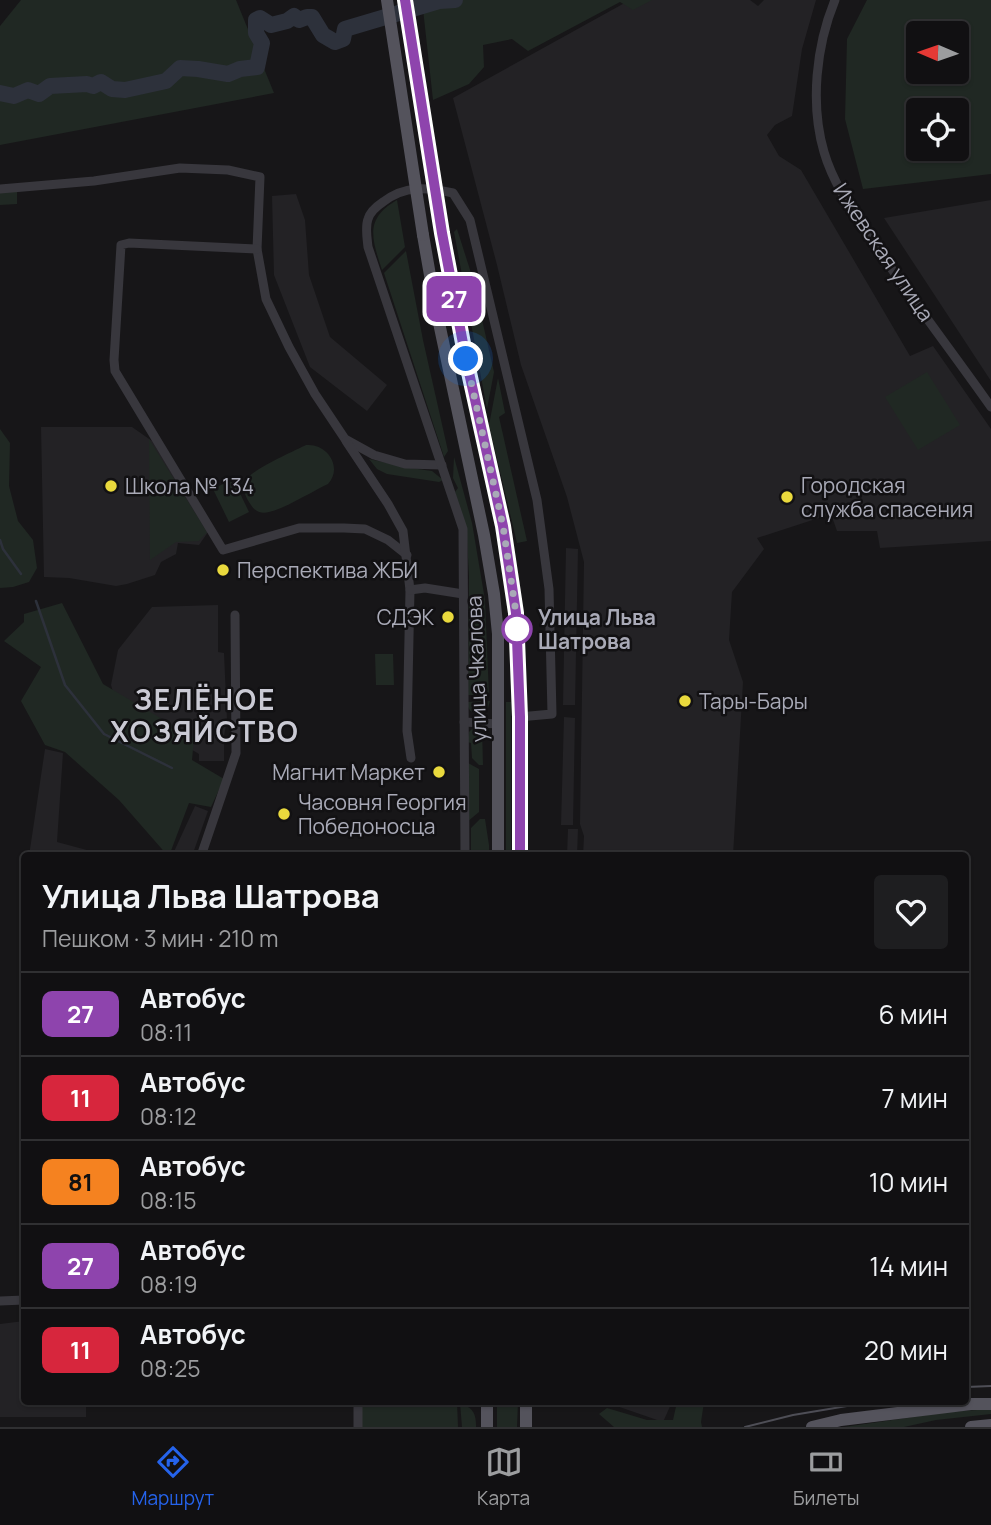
<!DOCTYPE html>
<html lang="ru">
<head>
<meta charset="utf-8">
<style>
  body { margin:0; font-family:Manrope,sans-serif; background:#1e1e20; color:#f1f3f6; height:100vh; display:flex; flex-direction:column; font-size:26px; white-space:nowrap }
  * { box-sizing:border-box; margin:0 }
  p { font-size:23px; color:#9c9d9f }
  .icon { flex:none; width:38px; height:38px; fill:none; stroke:currentColor; stroke-width:2; stroke-linecap:round; stroke-linejoin:round }
  .map { position:relative; flex:1; overflow:hidden }
  .side { position:absolute; left:21px; top:852px; width:948px; height:553px; display:flex; flex-direction:column; background:#111012; border-radius:7px; box-shadow:0 2px 5px #0004,0 0 0 2px #303032 }
  .side>* { flex:none }
  .badge { padding:0 14px; border-radius:10px; font-size:24px; line-height:46px }
  .needle { width:46px; rotate:272deg }
  .controls { position:absolute; left:906px; top:21px; display:grid; gap:14px }
  .controls a { display:grid; place-items:center; width:63px; height:63px; border-radius:7px; background:#111012; box-shadow:0 2px 5px #0004,0 0 0 2px #303032; font-size:35px }
  .you { position:absolute; width:35px; height:35px; margin:-18px; border:5px solid #fff; border-radius:50%; background:#1a73e8; box-shadow:0 0 0 10px #1a73e833 }
  .map>.badge { position:absolute; translate:-50% -50%; box-shadow:0 0 0 4px #fff }
  .round { display:grid; place-items:center; flex:none; width:74px; height:74px; border-radius:7px; background:#1e1e20 }
  .overview { display:flex; align-items:center; justify-content:space-between; height:119px; padding:0 21px }
  h1 { font-size:33px; font-weight:700; line-height:52px }
  ul { padding:0; list-style:none }
  li { display:flex; align-items:center; gap:21px; height:84px; padding:0 21px; border-top:2px solid #303032 }
  li div { flex:1 }
  li b { display:block; font-size:26px }
  li em { font-style:normal }
  li .badge { min-width:77px; font-weight:700; text-align:center }
  .menu { display:flex; justify-content:space-around; align-items:center; height:98px; border-top:2px solid #303032; background:#111012; font-size:19px; color:#9c9d9f }
  .menu a { display:grid; justify-items:center; gap:4px }
  .menu .active { color:#2563eb }
  .map>svg:first-child { display:block }
  .built { fill:#232225 }
  .green { fill:#202823; fill-rule:evenodd }
  .lines { fill:none; stroke-linecap:round; stroke-linejoin:round }
  .stream { stroke:#2d313b; stroke-width:2.5 }
  .river { stroke:#2d313b; stroke-width:16 }
  .minor { stroke:#38373d; stroke-width:9 }
  .major { stroke:#54535c; stroke-width:12 }
  .tram { stroke:#4e4e56; stroke-width:2 }
  .major-bridge { stroke:#54535c; stroke-width:12 }
  .line-casing { stroke:#fff; stroke-width:16 }
  .line { stroke:#8e44ad; stroke-width:10 }
  .walk { stroke:#a9aab7; stroke-width:7; stroke-dasharray:0 12.6 }
  .poi-dot { fill:#e9d93d; stroke:#121113; stroke-width:2.5 }
  .stop-dot { fill:#fff; stroke:#8e44ad; stroke-width:3.5 }
  .labels { text-anchor:middle; dominant-baseline:central; stroke-width:5; stroke-linejoin:round; paint-order:stroke }
  .street-label { font-size:21px; fill:#a9aab7; stroke:#121113 }
  .poi-label { font-size:21px; fill:#a9aab7; stroke:#121113; text-anchor:start }
  .stop-label { font-size:21px; font-weight:bold; fill:#a9aab7; stroke:#121113; text-anchor:start }
  .district-label { font-size:28px; font-weight:bold; letter-spacing:2px; fill:#cacad4; stroke:#121113 }
</style>
</head>
<body>
<div class="map">
<svg width="991" height="1427" viewBox="0 0 991 1427">
  <rect width="100%" height="100%" fill="#171618"/>
  <g class="built">
    <polygon points="630,0 750,0 758,6 764,0 816,0 802,49 792,116 775,125 767,135 779,156 801,170 910,356 933,346 991,429 991,541 880,548 877,531 837,531 831,514 757,538 764,549 732,592 729,640 743,682 733,856 583,856 584,836 580,824 584,562 567,497 521,365 497,265 453,98"/>
    <polygon points="296,194 305,220 309,275 330,337 387,385 367,411 310,367 274,275 272,196"/>
    <polygon points="991,200 991,381 884,218"/>
    <polygon points="41,427 132,427 152,441 208,532 199,545 178,543 176,554 161,562 155,575 127,584 116,586 69,578 44,577"/>
    <polygon points="566,548 578,549 575,705 563,705"/>
    <polygon points="218,605 218,652 224,653 227,720 224,736 224,761 199,761 199,754 117,705 111,685 118,650 152,607"/>
    <polygon points="564,717 575,718 573,825 561,825"/>
    <polygon points="45,749 63,753 57,842 109,856 29,856"/>
    <polygon points="195,806 208,811 192,856 172,856"/>
    <polygon points="568,829 578,829 577,856 567,856"/>
    <polygon points="24,1321 24,1402 86,1402 86,1417 0,1417 0,1324"/>
    <polygon points="605,1402 672,1402 663,1422"/>
  </g>
  <g class="green">
    <polygon points="21,0 236,0 274,93 0,145 0,26"/>
    <polygon points="422,0 652,0 633,10 620,2 528,51 512,39 483,45 484,67 469,84 433,100"/>
    <path d="M867 0H991V174L863 189 845 119 847 39ZM919 33H957V72H919ZM919 110H957V149H919Z"/>
    <polygon points="17,190 17,204 0,205 0,191"/>
    <path d="M397 200 405 247 382 270C372 239 364 219 397 200Z"/>
    <polygon points="457,229 472,276 494,372 487,409 454,232"/>
    <polygon points="406,251 423,340 448,451 444,457 384,273"/>
    <polygon points="927,372 960,425 918,450 885,397"/>
    <polygon points="498,378 505,413 499,417 527,541 517,543 489,425"/>
    <polygon points="0,429 10,443 9,486 18,521 33,540 37,568 29,582 13,587 0,588"/>
    <polygon points="149,439 207,532 199,541 176,542 150,560"/>
    <path d="M306 445C328 443 343 468 328 484 313 491 284 509 269 512 262 514 255 512 251 505 246 498 241 489 246 480 251 470 294 451 306 445Z"/>
    <polygon points="454,457 472,523 485,600 489,695 468,695 469,576 467,539 455,492 458,488 453,478"/>
    <polygon points="369,459 411,468 432,471 443,480 439,482 387,474 377,469"/>
    <polygon points="233,479 249,512 229,522 213,489"/>
    <polygon points="62,603 103,684 194,738 192,760 224,779 211,807 189,803 169,856 168,856 119,800 65,752 45,745 21,701 41,667 4,641 24,622 24,614"/>
    <polygon points="375,654 393,654 394,685 376,685"/>
    <path d="M490 701 488 708C479 716 468 715 467 702Z"/>
    <rect x="506" y="702" width="5" height="154"/>
    <polygon points="477,728 482,728 483,765 479,765 472,758 471,743 467,742 469,732 473,728"/>
    <polygon points="468,763 479,769 479,812 467,822"/>
    <polygon points="480,819 485,819 489,845 489,856 468,855 471,855 471,828"/>
    <polygon points="360,1402 457,1402 458,1427 360,1427"/>
    <polygon points="497,1402 518,1402 517,1427 497,1427"/>
    <polygon points="677,1402 704,1402 701,1422 702,1427 614,1427 599,1414 607,1408 647,1420 673,1420"/>
    <path d="M460 1403C473 1408 476 1413 476 1427H462Z"/>
    <polygon points="991,1409 991,1414 936,1420 904,1427 844,1427 948,1412"/>
  </g>
  <g class="lines">
    <g class="stream">
      <polyline points="0,540 3,549 21,574"/>
      <polyline points="36,601 65,685 104,734 172,768"/>
    </g>
    <polyline class="river" points="0,93 14,96 28,90 39,94 50,86 87,84 93,86 101,82 112,89 125,90 166,81 180,68 198,69 228,74 240,69 257,67 262,43 256,33 256,20 260,18 271,25 287,21 294,16 299,20 307,17 312,17 323,35 335,42 343,39 345,29 439,1 455,0"/>
    <g class="minor">
      <path d="M835 0C816 46 810 104 824 152 833 183 852 210 870 237 908 295 951 350 991 407"/>
      <polyline points="0,189 94,181 180,168 228,170 260,177 257,249 266,299 289,347 315,394 345,439 374,455 405,464 442,465"/>
      <polyline points="257,249 129,243 121,245 114,360 115,371 223,550 299,528 344,528 365,529 388,540 407,555"/>
      <polyline points="346,441 388,504 403,531 410,590 407,731 411,758"/>
      <polyline points="410,590 425,588 463,594"/>
      <polyline points="464,722 498,724"/>
      <polyline points="201,856 236,753 235,615"/>
      <path d="M465 856 463 529 368 247C367 238 365 227 368 219 370 212 377 206 383 202 405 185 427 187 453 193L470 220 537 500 549 589 552 714 519 717"/>
      <polyline points="0,1301 24,1300"/>
      <polyline points="358,1402 358,1427"/>
    </g>
    <g class="major">
      <polyline points="442,233 466,359 503,526 516,613 519,698 520,856"/>
      <polyline points="423,235 435,304 484,535 494,594 498,634 498,856"/>
      <polyline points="487,1402 487,1427"/>
      <polyline points="526,1402 526,1427"/>
      <polyline points="812,1427 841,1420 971,1404 991,1404"/>
      <polyline points="971,1427 991,1425"/>
    </g>
    <g class="tram">
      <polyline points="966,1387 991,1386"/>
      <polyline points="745,1427 793,1415 871,1402"/>
    </g>
    <g class="major-bridge">
      <polyline points="387,0 423,235"/>
      <polyline points="405,0 442,233"/>
    </g>
  </g>
  <g class="lines">
    <defs>
      <polyline id="line" points="405,0 442,233 466,359 503,526 516,613 520,717 520,856"/>
    </defs>
    <use href="#line" class="line-casing"/>
    <use href="#line" class="line"/>
    <polyline class="walk" points="466,359 503,526 516,613 517,629"/>
  </g>
  <g class="poi-dot">
    <circle cx="111" cy="486" r="7"/>
    <circle cx="787" cy="497" r="7"/>
    <circle cx="223" cy="570" r="7"/>
    <circle cx="448" cy="617" r="7"/>
    <circle cx="685" cy="701" r="7"/>
    <circle cx="439" cy="772" r="7"/>
    <circle cx="284" cy="814" r="7"/>
  </g>
  <circle class="stop-dot" cx="517" cy="629" r="14"/>
  <g class="labels">
    <g class="street-label">
      <text transform="translate(884 252) rotate(56)">Ижевская улица</text>
      <text transform="translate(476 669) rotate(-92)">улица Чкалова</text>
    </g>
    <g class="poi-label">
      <text x="801" y="485">Городская<tspan x="801" dy="24">служба спасения</tspan></text>
      <text x="125" y="486">Школа № 134</text>
      <text x="237" y="570">Перспектива ЖБИ</text>
      <text x="434" y="617" text-anchor="end">СДЭК</text>
      <text x="699" y="701">Тары-Бары</text>
      <text x="425" y="772" text-anchor="end">Магнит Маркет</text>
      <text x="298" y="802">Часовня Георгия<tspan x="298" dy="24">Победоносца</tspan></text>
    </g>
    <g class="stop-label">
      <text x="538" y="617">Улица Льва<tspan x="538" dy="24">Шатрова</tspan></text>
    </g>
    <g class="district-label">
      <text x="205" y="699">ЗЕЛЁНОЕ<tspan x="205" dy="32">ХОЗЯЙСТВО</tspan></text>
    </g>
  </g>
</svg>
<div class="controls">
<a><svg class="needle" viewBox="-14 -14 28 28"><path d="M0-13l5 13h-10z" fill="#e53935"/><path d="M0 13l5-13h-10z" fill="#9c9d9f"/></svg></a>
<a><svg class="icon" aria-label="locate" viewBox="0 0 24 24"><circle cx="12" cy="12" r="6"/><path d="M12 2v4M12 18v4M2 12h4M18 12h4"/></svg></a>
</div>
<div class="you" style="left:466px;top:359px"></div>
<b class="badge" style="left:454px;top:299px;background:#8e44ad;color:#fff">27</b>
<section class="side">
<div class="overview"><div><h1>Улица Льва Шатрова</h1><p>Пешком · 3 мин · 210 m</p></div><a class="round"><svg class="icon" aria-label="heart" viewBox="0 0 24 24"><path d="M12 20l-8-8c-3-5 5-10 8-4 3-6 11-1 8 4z"/></svg></a></div>
<ul>
<li><span class="badge" style="background:#8e44ad;color:#fff">27</span><div><b>Автобус</b><p>08:11</p></div><em>6 мин</em></li>
<li><span class="badge" style="background:#d7263d;color:#fff">11</span><div><b>Автобус</b><p>08:12</p></div><em>7 мин</em></li>
<li><span class="badge" style="background:#f58220;color:#111">81</span><div><b>Автобус</b><p>08:15</p></div><em>10 мин</em></li>
<li><span class="badge" style="background:#8e44ad;color:#fff">27</span><div><b>Автобус</b><p>08:19</p></div><em>14 мин</em></li>
<li><span class="badge" style="background:#d7263d;color:#fff">11</span><div><b>Автобус</b><p>08:25</p></div><em>20 мин</em></li>
</ul>
</section>
</div>
<nav class="menu">
<a class="active"><svg class="icon" aria-label="directions" viewBox="0 0 24 24"><path d="M12 3l9 9-9 9-9-9zM9 14v-3h6M13 9l2 2-2 2"/></svg>Маршрут</a>
<a><svg class="icon" aria-label="map" viewBox="0 0 24 24"><path d="M3 6l6-2 6 2 6-2v14l-6 2-6-2-6 2zM9 4v14M15 6v14"/></svg>Карта</a>
<a><svg class="icon" aria-label="tickets" viewBox="0 0 24 24"><path d="M3 7h18v10H3zM15 7v10"/></svg>Билеты</a>
</nav>
</body>
</html>
